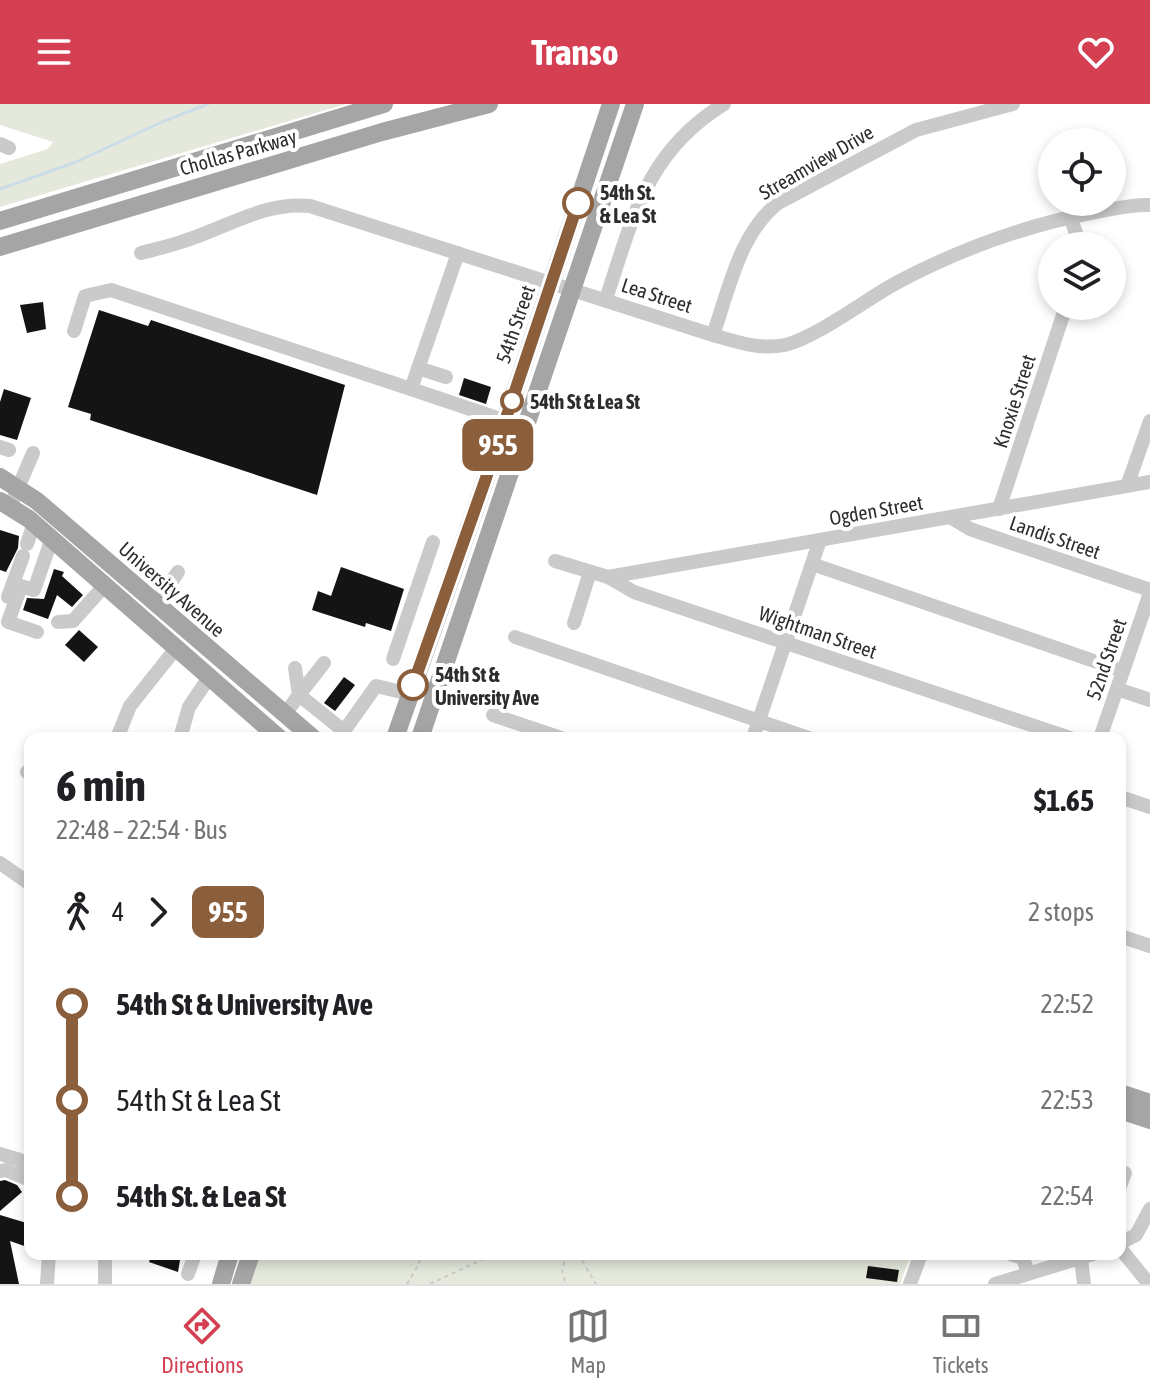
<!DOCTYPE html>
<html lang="en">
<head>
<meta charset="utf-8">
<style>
  body { margin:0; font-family:"Asap Condensed",sans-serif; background:#f2f2f2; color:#202124; height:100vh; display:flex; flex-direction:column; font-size:30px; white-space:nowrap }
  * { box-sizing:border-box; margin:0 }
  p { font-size:26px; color:#757577 }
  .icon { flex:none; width:44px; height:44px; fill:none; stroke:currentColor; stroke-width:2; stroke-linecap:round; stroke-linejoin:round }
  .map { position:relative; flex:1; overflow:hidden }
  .sheet { position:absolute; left:24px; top:628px; width:1102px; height:528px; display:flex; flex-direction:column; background:#fff; border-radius:16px; box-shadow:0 4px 12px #0003 }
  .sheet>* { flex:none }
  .badge { padding:0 16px; border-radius:12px; font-size:28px; line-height:52px }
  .controls { position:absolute; left:1038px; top:24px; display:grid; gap:16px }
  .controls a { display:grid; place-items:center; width:88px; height:88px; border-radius:50%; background:#fff; box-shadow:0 4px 12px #0003; font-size:40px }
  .map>.badge { position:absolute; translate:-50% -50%; box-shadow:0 0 0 4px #fff }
  .legs { display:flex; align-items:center; gap:12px; height:88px; padding:0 32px; font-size:26px }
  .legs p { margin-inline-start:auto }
  .head { display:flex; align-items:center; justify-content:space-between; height:136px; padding:0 32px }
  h1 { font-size:44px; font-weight:700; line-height:60px }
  ul { padding:0 32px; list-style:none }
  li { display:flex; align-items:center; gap:28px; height:96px; font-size:30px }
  li i { display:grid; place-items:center; width:12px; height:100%; margin:0 10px; background:currentColor }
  li i::after { content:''; width:20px; height:20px; margin:-10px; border:6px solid; border-radius:50%; background:#fff }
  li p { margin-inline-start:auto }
  li:first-child i { background:linear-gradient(#0000 50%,currentColor 0) }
  li:last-child i { background:linear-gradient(currentColor 50%,#0000 0) }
  header { display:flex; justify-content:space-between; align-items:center; height:104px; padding:0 32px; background:#d43f52; color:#fff; font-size:36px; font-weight:700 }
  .menu { display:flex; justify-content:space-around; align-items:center; height:112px; border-top:2px solid #e0e0e0; background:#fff; font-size:22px; color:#757577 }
  .menu a { display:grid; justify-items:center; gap:4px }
  .menu .selected { color:#d43f52 }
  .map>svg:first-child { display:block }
  .green { fill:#e4e9dc }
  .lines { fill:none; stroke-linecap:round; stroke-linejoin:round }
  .stream { stroke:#cadde7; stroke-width:3 }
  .building { fill:#141414 }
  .path { stroke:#cacaca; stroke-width:2; stroke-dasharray:4 4; stroke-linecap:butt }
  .minor { stroke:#cacaca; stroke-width:14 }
  .major { stroke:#a5a5a5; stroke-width:18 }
  .line-1-casing { stroke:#fff; stroke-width:18 }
  .line-1 { stroke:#8b5e3c; stroke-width:12 }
  .stop-1-dot { fill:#fff; stroke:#8b5e3c; stroke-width:4 }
  .labels { text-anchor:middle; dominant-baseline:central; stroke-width:8; stroke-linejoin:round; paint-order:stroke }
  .street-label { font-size:20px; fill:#2d2d2d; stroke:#fff }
  .stop-label { font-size:20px; font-weight:bold; fill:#2d2d2d; stroke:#fff; text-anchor:start }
</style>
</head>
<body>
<header><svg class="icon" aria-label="menu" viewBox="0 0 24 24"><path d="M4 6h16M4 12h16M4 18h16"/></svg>Transo<svg class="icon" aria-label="heart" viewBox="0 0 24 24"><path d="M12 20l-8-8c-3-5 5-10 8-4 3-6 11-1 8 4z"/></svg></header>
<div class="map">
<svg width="1150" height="1180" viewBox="0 0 1150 1180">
  <rect width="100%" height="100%" fill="#fff"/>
  <g class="green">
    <polygon points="0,0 346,0 0,103 0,60 48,45 53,38 0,21"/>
    <polygon points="260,1150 911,1150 900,1180 249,1180"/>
  </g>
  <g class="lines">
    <polyline class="stream" points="0,85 76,58 162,18 208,0"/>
  </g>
  <g class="building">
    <polygon points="43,198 46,225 27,229 20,201"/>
    <polygon points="99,206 148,222 151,216 345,281 317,391 90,316 91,310 68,303"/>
    <polygon points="464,274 491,283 486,300 459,291"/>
    <polygon points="4,285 31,294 17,336 0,331 0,298"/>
    <polygon points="0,426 19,432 18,444 6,468 0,466"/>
    <polygon points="341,463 404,485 391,527 366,519 365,523 312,506 318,487 331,492"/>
    <polygon points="54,465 64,468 62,472 83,491 72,503 57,491 48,515 23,506 27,494 44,495"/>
    <polygon points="79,526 98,543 84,558 65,541"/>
    <polygon points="344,573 355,581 335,607 324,599"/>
    <polygon points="5,1076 17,1081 22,1088 0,1107 0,1077"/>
    <polygon points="0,1111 30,1120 30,1144 10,1137 19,1180 0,1180"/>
    <polygon points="152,1150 181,1150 178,1168 149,1158"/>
    <polygon points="868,1162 899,1166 897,1178 866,1174"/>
  </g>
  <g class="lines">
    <g class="path">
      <polyline points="566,1150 562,1167 566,1180"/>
      <polyline points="578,1150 596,1180"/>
      <polyline points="407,1180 419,1160 421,1150"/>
      <polyline points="430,1180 494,1150"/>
    </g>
    <g class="minor">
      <polyline points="0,40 9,44"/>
      <polyline points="1070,113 1081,142"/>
      <path d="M141 149C156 145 170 142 184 137 225 124 266 97 310 102L713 231C737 238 759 246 785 241 815 234 867 195 896 179 958 146 1026 121 1096 108 1114 105 1132 100 1150 101"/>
      <polyline points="458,149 411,285 506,317"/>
      <path d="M606 195C633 114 646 48 724 0"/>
      <polyline points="74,227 85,192 111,186 411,285"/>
      <path d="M713 231C729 186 739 130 778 99L916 26 1013 0"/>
      <polyline points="418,264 446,273"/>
      <polyline points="0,343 9,346"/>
      <polyline points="1127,382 1150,317"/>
      <polyline points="10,403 33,349"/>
      <polyline points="999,405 1066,202"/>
      <polyline points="950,413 970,425 1150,486"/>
      <polyline points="27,440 34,419"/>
      <polyline points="555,457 608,473 634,488 1070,634"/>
      <polyline points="812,460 1123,567"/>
      <polyline points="608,473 1150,378"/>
      <polyline points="8,493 23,452"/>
      <polyline points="156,500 178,468"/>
      <polyline points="58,518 73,517 105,481"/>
      <polyline points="574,519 590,468"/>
      <polyline points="37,528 8,518 21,482 34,486 52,434"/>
      <polyline points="515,533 809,634"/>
      <polyline points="393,555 433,438"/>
      <polyline points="295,564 299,591 324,559"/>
      <polyline points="1117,585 1150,596"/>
      <polyline points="285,610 299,591 344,627"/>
      <polyline points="493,611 561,634"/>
      <polyline points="117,634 130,602 177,543"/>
      <polyline points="180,634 189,603 210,572"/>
      <polyline points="339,634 376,582 410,590"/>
      <polyline points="753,634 820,436"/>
      <polyline points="1100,634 1150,489"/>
      <polyline points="27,668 30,670"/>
      <polyline points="1120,693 1150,703"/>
      <polyline points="0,759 30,780"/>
      <polyline points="1120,832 1150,842"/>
      <polyline points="0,1050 20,1056 30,1072"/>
      <polyline points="0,1067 6,1066 30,1076"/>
      <polyline points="1120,1082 1125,1069"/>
      <polyline points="1120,1139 1136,1131 1150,1105"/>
      <polyline points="1120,1144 1149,1180"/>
      <polyline points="1010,1150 1023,1154 1028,1169"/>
      <polyline points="1081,1154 1084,1180"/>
      <polyline points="188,1170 195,1150"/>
      <polyline points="47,1180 49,1150"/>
      <polyline points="105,1180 105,1150"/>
      <polyline points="910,1180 921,1150"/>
      <polyline points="995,1180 1093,1150"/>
    </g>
    <g class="major">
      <polyline points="0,117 384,0"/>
      <polyline points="0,143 382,28 489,0"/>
      <polyline points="0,373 37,397 313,634"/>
      <polyline points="0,397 29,415 279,634"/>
      <polyline points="395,634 485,377 611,0"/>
      <polyline points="420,634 635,0"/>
      <polyline points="1120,989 1150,999"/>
      <polyline points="1120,1006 1150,1016"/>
      <polyline points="221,1180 230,1150"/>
      <polyline points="241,1180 251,1150"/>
    </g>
  </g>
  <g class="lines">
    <defs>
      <polyline id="line-1" points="413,581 485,377 578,99"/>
    </defs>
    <use href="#line-1" class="line-1-casing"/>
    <use href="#line-1" class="line-1"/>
  </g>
  <g class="stop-1-dot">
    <circle cx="578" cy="99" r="14"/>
    <circle cx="512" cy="297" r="10"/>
    <circle cx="413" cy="581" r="14"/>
  </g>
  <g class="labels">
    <g class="street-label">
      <text transform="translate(238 48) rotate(-16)">Chollas Parkway</text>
      <text transform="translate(816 58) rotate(-30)">Streamview Drive</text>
      <text transform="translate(657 191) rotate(18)">Lea Street</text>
      <text transform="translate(515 220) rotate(-71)">54th Street</text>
      <text transform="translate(1014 297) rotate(-72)">Knoxie Street</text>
      <text transform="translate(876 406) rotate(-10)">Ogden Street</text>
      <text transform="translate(1055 433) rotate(19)">Landis Street</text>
      <text transform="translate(172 485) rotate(41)">University Avenue</text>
      <text transform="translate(818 528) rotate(19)">Wightman Street</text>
      <text transform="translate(1106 555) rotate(-71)">52nd Street</text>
    </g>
    <g class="stop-label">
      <text x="600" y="88">54th St.<tspan x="600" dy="23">&amp; Lea St</tspan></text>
      <text x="530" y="297">54th St &amp; Lea St</text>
      <text x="435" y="570">54th St &amp;<tspan x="435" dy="23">University Ave</tspan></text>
    </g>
  </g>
</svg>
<div class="controls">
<a><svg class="icon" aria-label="locate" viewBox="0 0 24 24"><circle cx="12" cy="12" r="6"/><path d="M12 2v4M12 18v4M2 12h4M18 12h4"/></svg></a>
<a><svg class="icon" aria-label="layers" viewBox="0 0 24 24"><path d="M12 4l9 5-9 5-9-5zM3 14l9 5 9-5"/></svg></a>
</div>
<b class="badge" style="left:498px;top:341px;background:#8b5e3c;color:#fff">955</b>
<section class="sheet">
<div class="head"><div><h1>6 min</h1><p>22:48 – 22:54 · Bus</p></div><b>$1.65</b></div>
<div class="legs"><svg class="icon" aria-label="walk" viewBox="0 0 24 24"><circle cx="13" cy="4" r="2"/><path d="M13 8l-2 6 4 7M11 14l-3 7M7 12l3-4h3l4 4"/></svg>4<svg class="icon" aria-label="forward" viewBox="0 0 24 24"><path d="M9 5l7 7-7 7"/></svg><b class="badge" style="background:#8b5e3c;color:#fff">955</b><p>2 stops</p></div>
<ul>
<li><i style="color:#8b5e3c"></i><b>54th St &amp; University Ave</b><p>22:52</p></li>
<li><i style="color:#8b5e3c"></i><span>54th St &amp; Lea St</span><p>22:53</p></li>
<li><i style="color:#8b5e3c"></i><b>54th St. &amp; Lea St</b><p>22:54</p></li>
</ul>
</section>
</div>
<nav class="menu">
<a class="selected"><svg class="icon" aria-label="directions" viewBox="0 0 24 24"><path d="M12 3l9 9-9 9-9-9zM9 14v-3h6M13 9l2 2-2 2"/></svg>Directions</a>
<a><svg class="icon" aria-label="map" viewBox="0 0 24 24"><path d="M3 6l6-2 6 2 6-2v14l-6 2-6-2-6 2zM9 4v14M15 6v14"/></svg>Map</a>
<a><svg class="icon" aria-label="tickets" viewBox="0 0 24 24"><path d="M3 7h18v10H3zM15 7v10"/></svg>Tickets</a>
</nav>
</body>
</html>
